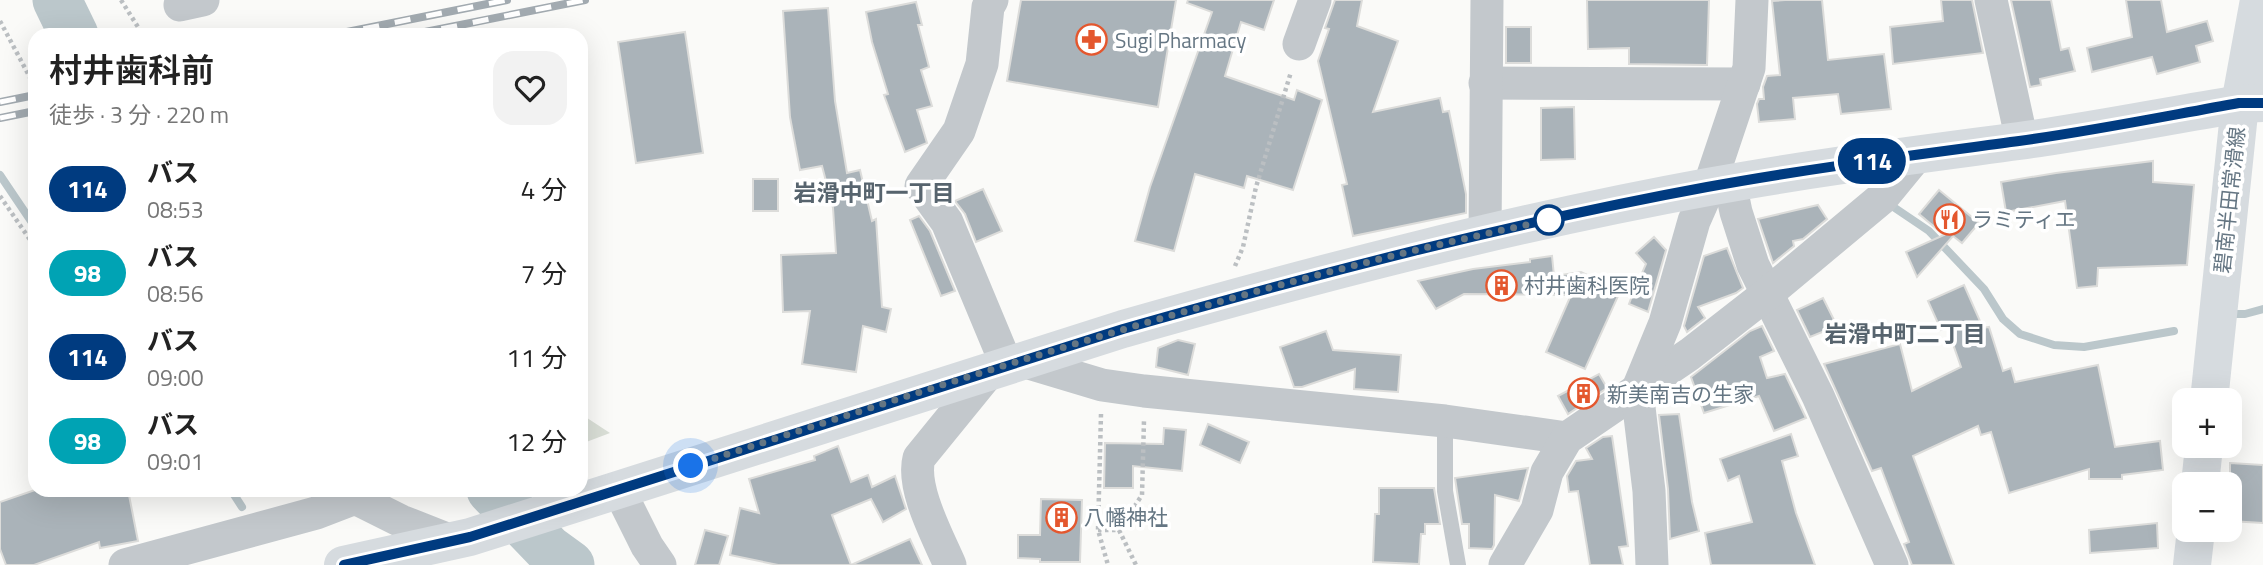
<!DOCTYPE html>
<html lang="ja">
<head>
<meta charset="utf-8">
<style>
  body { margin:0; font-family:"Titillium Web","Noto Sans JP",sans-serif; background:#f2f2f2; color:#222; height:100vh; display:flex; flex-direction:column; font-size:26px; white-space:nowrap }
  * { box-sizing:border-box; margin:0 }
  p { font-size:23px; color:#767676 }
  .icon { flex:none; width:38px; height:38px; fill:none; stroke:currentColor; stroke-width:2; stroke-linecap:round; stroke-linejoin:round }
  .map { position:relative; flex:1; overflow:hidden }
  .details { position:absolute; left:28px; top:28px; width:560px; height:469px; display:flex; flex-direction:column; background:#fff; border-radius:21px; box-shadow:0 7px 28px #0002 }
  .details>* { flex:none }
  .badge { padding:0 14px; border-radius:23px; font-size:24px; line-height:46px }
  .controls { position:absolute; left:2172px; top:388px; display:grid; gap:14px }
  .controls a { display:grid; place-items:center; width:70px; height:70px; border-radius:14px; background:#fff; box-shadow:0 7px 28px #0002; font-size:35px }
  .you { position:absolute; width:35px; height:35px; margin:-18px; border:5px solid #fff; border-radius:50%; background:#1a73e8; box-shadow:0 0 0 10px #1a73e833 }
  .map>.badge { position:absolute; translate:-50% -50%; box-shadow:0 0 0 4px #fff }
  .round { display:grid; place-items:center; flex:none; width:74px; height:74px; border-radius:21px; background:#f2f2f2 }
  .summary { display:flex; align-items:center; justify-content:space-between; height:119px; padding:0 21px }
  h1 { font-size:33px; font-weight:600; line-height:52px }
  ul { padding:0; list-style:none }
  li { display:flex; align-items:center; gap:21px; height:84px; padding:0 21px }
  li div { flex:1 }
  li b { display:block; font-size:26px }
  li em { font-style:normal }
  li .badge { min-width:77px; font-weight:700; text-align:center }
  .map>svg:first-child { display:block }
  .park { fill:#dadfd7 }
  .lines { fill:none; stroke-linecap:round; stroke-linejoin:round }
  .stream { stroke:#bbc7cb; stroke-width:8 }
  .river { stroke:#bbc7cb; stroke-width:49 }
  .building { fill:#aab3b9; stroke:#dcdcda; stroke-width:2 }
  .path { stroke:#bbbfc2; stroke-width:4.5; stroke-dasharray:3.5 3.5; stroke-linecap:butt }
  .service { stroke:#c3c8cc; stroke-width:16 }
  .minor { stroke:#c3c8cc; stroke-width:33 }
  .secondary { stroke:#d6dbdf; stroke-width:38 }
  .rail-casing { stroke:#a2aab0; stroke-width:8 }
  .rail { stroke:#fff; stroke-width:5; stroke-dasharray:16; stroke-linecap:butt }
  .line-casing { stroke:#fff; stroke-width:16 }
  .line { stroke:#003b80; stroke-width:10 }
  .walk { stroke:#657683; stroke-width:7; stroke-dasharray:0 12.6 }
  .stop-dot { fill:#fff; stroke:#003b80; stroke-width:3.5 }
  .labels { text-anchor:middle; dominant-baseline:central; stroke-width:7; stroke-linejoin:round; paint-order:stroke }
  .poi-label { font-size:21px; fill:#657683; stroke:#fff; text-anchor:start }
  .street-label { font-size:21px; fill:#657683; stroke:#fff }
  .neighbourhood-label { font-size:23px; font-weight:bold; fill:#57646e; stroke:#fff }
</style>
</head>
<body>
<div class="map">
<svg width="2263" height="565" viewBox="0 0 2263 565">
  <rect width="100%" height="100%" fill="#fafaf8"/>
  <polygon class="park" points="581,414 610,433 581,444"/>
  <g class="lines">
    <g class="stream">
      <polyline points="0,175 35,227"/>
      <polyline points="1889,204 1929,231 1984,289 2003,319 2020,334 2054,345 2084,347 2174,331"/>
      <polyline points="2235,314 2245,314 2263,309"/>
      <polyline points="231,490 242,507"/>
    </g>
    <g class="river">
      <polyline points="57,0 74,35"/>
      <polyline points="491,490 548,549 570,565"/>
    </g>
  </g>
  <g class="building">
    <polygon points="1021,0 1176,0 1158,107 1007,81"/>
    <polygon points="1188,0 1274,0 1264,30 1241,22 1225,76 1294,100 1297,90 1322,100 1293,190 1247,176 1244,188 1195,174 1174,251 1135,241 1150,187 1212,12 1187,3"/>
    <polygon points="1335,0 1362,0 1357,26 1398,41 1373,112 1440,98 1443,112 1449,111 1466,194 1466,213 1353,236 1342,185 1347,184 1318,61 1329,29 1325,28"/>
    <polygon points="1587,0 1709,0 1707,65 1629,64 1629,48 1588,49"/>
    <polygon points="1785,0 1822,0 1828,60 1884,54 1891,109 1841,114 1838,94 1793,98 1795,119 1759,122 1757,104 1759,99 1764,99 1763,87 1767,76 1780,75 1772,1"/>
    <polygon points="1941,0 1972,0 1983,53 1893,64 1890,27 1943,21"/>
    <polygon points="2011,0 2051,0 2061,50 2069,48 2075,71 2040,79 2041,85 2030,87"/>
    <polygon points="2126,0 2161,0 2167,32 2207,21 2213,41 2196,46 2200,62 2157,74 2152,57 2092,72 2087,48 2132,37"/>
    <polygon points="916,2 922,25 918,25 929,67 921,70 932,106 917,110 927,143 905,152 884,95 888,94 872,42 866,12"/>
    <polygon points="828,8 835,101 847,173 860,170 872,221 876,219 882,307 891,309 886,332 863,326 856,372 802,364 810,311 783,312 781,255 836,253 833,208 822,166 800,170 790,117 783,11"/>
    <rect x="1506" y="27" width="25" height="36"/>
    <polygon points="685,32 703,153 636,163 618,42"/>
    <polygon points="1574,107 1575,159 1541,160 1541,108"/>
    <polygon points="2153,161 2153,182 2194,185 2187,265 2098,268 2097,286 2077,288 2065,201 2006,212 2001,182 2056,173"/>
    <rect x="753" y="179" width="25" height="32"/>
    <polygon points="983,189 1002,231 976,242 965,214 955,201"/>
    <polygon points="1939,190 1979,223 1962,243 1953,236 1917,277 1906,252 1944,235 1919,214"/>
    <polygon points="1818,205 1827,219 1803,239 1793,241 1794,246 1773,263 1758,219"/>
    <polygon points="919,216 930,231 955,291 941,296 910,220"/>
    <polygon points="1654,237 1666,250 1648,312 1629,304 1632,296 1618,296 1585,369 1546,352 1571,295 1464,294 1436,309 1418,281 1473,269 1530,262 1530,259 1552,256 1554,276 1581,272 1632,296 1646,264 1636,253"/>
    <polygon points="1727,248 1743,288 1736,293 1698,307 1705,318 1687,332 1684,326 1704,256"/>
    <polygon points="1964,285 1983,328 1989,327 2003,371 2011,368 2015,382 2098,365 2115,447 2160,441 2163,470 2122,475 2122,479 2089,479 2089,469 2009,493 1991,432 1981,435 1978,426 1913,456 1954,565 1912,565 1904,544 1909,542 1881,468 1872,471 1824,364 1900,344 1912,391 1961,367 1947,327 1941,330 1928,301"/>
    <polygon points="1823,298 1837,326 1810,337 1797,310"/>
    <polygon points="1762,326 1774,351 1760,357 1767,378 1785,374 1806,418 1774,431 1759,396 1704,413 1691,377 1750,331"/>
    <polygon points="1326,331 1333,350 1401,355 1398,392 1354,389 1355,369 1302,387 1294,387 1280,347"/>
    <polygon points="1178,340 1195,344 1188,375 1156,367 1158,348"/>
    <polygon points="1599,374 1607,388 1568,414 1558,396"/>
    <polygon points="1679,414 1692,502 1699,531 1670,539 1668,489 1659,415"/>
    <polygon points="1208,424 1249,442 1240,463 1200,445"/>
    <polygon points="1164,428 1186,430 1182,471 1133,466 1133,488 1104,488 1105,443 1163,444"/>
    <polygon points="1791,434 1798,456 1782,461 1796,513 1815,565 1711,565 1705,533 1752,522 1739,476 1728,481 1720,459"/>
    <polygon points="1612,436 1628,546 1619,547 1623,565 1590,565 1578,491 1569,492 1567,476 1576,461 1592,459 1586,448 1603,437"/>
    <polygon points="838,446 851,482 868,475 872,487 895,476 906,509 883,522 871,499 832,515 851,565 910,539 922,565 778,565 730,555 740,508 759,513 749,479 815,460 814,456"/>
    <polygon points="2230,463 2263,465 2263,523 2230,521"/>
    <polygon points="1528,468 1519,501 1495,495 1494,545 1492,549 1469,548 1469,524 1462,524 1455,478"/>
    <polygon points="1379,488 1434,488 1440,524 1425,524 1425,534 1421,534 1419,564 1373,562 1375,514 1379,514"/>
    <polygon points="35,490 128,490 138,541 100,548 99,542 34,565 6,565 0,549 0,502"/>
    <polygon points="1041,499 1082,500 1080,562 1040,562 1040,559 1018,558 1018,535 1040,535"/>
    <polygon points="2157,523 2158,548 2090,553 2089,530"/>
    <polygon points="705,530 728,536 719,565 695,565"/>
  </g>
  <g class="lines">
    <g class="path">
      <polyline points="121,0 143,35"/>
      <polyline points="0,21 35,87"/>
      <polyline points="0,196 35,247"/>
      <polyline points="1235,266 1243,247 1256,187 1291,72"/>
      <polyline points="1101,414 1098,530 1108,565"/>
      <polyline points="1098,530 1119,530 1136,565"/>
      <polyline points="1119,530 1142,495 1144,420"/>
    </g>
    <polyline class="service" points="1445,421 1445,491 1458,565"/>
    <g class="minor">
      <polyline points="992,0 988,7 982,64 959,131 921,186 947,222 1007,366"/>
      <polyline points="1991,0 2022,141"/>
      <polyline points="180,5 203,0"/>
      <polyline points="1299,44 1315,0"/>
      <polyline points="1485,83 1744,84"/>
      <polyline points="1730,183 1736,212 1753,265 1818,396 1892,565"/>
      <polyline points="1485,234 1487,0"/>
      <polyline points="1022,361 1102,385 1144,391 1445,421 1567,438"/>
      <polyline points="619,490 647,546 660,565"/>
      <polyline points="125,565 316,513 355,498 401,521 452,541"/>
      <path d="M950 565C938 537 911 488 919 458L989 372"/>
      <polyline points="1505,565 1537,510 1547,472 1567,438 1690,354 1767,294 1882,198 1919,153"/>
      <polyline points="1652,565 1649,491 1637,391 1665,323 1694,221 1709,187 1749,68 1752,0"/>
    </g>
    <g class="secondary">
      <polyline points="2209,401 2240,104 2259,0"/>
      <polyline points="2200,485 2204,446"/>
      <path d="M343 565 470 537 1123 329C1316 274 1511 223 1708 187 1811 168 1915 155 2019 141 2093 131 2166 116 2240 104L2263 103"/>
      <polyline points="2192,565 2196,530"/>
    </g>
    <defs>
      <g id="rail">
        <polyline points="332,35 507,0"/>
        <polyline points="410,35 585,0"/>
        <polyline points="0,102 35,95"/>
        <polyline points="0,118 35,111"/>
      </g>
    </defs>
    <use href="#rail" class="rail-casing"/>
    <use href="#rail" class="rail"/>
  </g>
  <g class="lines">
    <defs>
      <path id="line" d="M344 565 470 537 1123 329C1316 274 1511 223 1707 187 1811 168 1915 155 2019 141 2093 131 2166 116 2239 103H2263"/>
    </defs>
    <use href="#line" class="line-casing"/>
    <use href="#line" class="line"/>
    <path class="walk" d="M691 466C977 373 1264 279 1559 218L1549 220"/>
  </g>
  <defs>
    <symbol id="pharmacy-ring" viewBox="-11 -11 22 22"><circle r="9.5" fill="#fff" stroke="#e4572e" stroke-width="1.5"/><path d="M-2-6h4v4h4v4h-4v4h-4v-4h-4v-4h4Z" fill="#e4572e"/></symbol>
    <symbol id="restaurant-ring" viewBox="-11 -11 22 22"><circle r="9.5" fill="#fff" stroke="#e4572e" stroke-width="1.5"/><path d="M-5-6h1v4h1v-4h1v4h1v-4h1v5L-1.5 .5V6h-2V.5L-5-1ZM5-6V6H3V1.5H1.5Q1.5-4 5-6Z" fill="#e4572e"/></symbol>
    <symbol id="building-ring" viewBox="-11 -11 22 22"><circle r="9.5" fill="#fff" stroke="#e4572e" stroke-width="1.5"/><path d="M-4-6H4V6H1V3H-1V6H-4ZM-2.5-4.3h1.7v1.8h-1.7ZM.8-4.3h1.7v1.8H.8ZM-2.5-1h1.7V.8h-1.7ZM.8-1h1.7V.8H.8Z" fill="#e4572e"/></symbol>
  </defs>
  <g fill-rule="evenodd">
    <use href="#pharmacy-ring" x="1074" y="22" width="35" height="35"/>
    <use href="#restaurant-ring" x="1932" y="202" width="35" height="35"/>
    <use href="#building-ring" x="1484" y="268" width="35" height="35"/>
    <use href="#building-ring" x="1566" y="376" width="35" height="35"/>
    <use href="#building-ring" x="1044" y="500" width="35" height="35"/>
  </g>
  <circle class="stop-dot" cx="1549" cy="220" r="14"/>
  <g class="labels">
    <g class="poi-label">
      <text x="1115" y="40">Sugi Pharmacy</text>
      <text x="1972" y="219">ラミティエ</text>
      <text x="1524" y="285">村井歯科医院</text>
      <text x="1607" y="394">新美南吉の生家</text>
      <text x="1084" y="517">八幡神社</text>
    </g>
    <g class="street-label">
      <text transform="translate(2229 200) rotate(-84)">碧南半田常滑線</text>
    </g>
    <g class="neighbourhood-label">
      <text x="874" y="192">岩滑中町一丁目</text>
      <text x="1905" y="333">岩滑中町二丁目</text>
    </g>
  </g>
</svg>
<div class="controls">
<a>+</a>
<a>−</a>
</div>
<div class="you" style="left:691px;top:466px"></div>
<b class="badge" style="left:1872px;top:161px;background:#003b80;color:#fff">114</b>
<section class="details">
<div class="summary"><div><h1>村井歯科前</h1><p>徒歩 · 3 分 · 220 m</p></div><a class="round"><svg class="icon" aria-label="heart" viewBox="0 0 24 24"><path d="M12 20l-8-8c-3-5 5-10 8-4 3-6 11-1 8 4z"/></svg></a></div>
<ul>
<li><span class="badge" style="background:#003b80;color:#fff">114</span><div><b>バス</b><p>08:53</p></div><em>4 分</em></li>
<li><span class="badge" style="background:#00a3b4;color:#fff">98</span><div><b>バス</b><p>08:56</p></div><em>7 分</em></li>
<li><span class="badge" style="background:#003b80;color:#fff">114</span><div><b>バス</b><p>09:00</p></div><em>11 分</em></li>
<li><span class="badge" style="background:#00a3b4;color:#fff">98</span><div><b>バス</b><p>09:01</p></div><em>12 分</em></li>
</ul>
</section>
</div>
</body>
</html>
